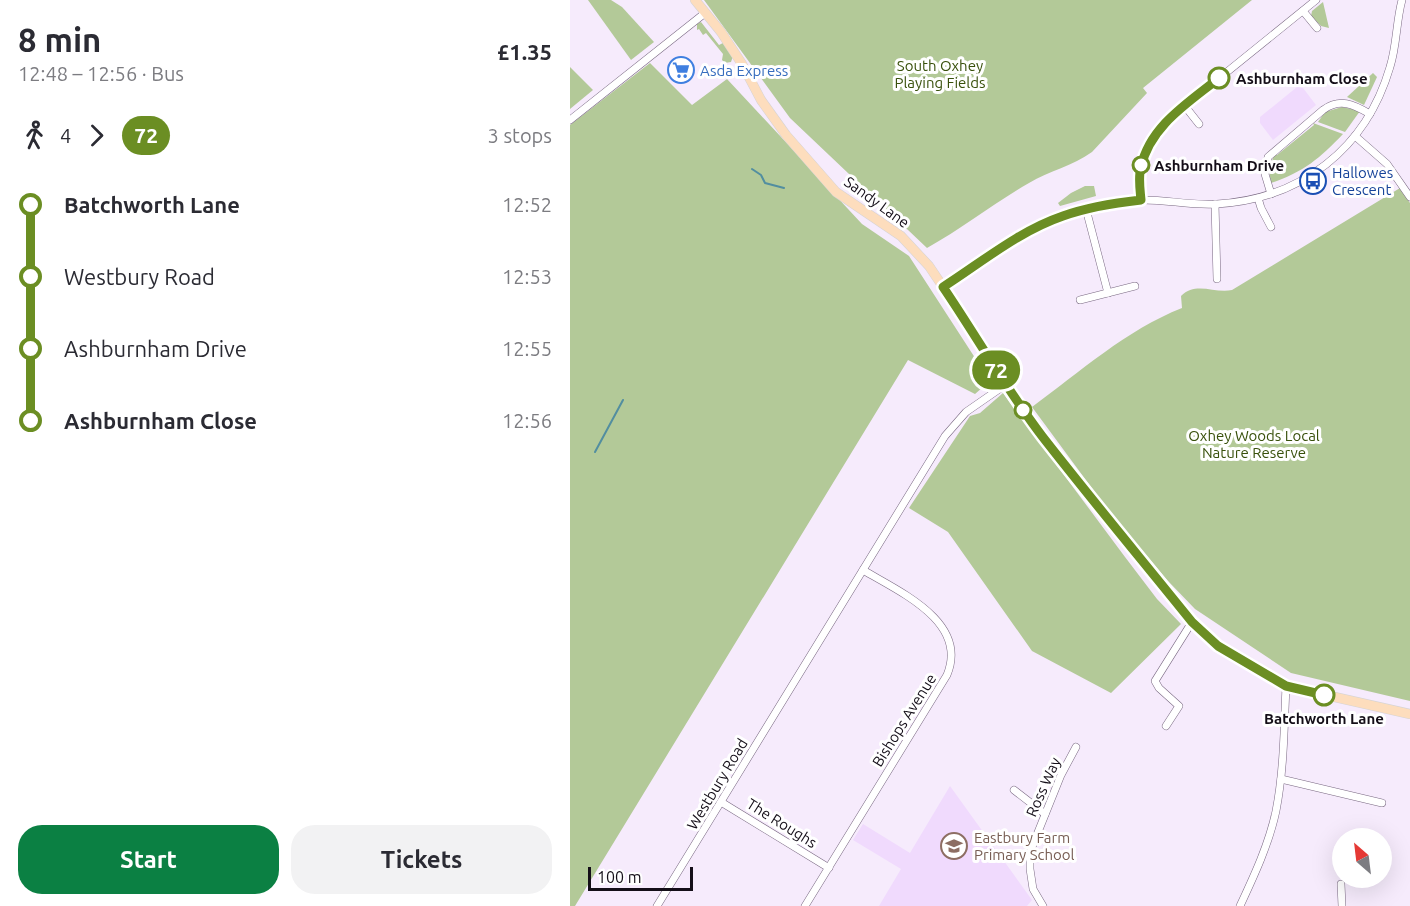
<!DOCTYPE html>
<html lang="en">
<head>
<meta charset="utf-8">
<style>
  body { margin:0; font-family:Ubuntu,sans-serif; background:#f2f2f3; color:#2b2b33; height:100vh; display:flex; flex-direction:column; font-size:22px; white-space:nowrap }
  * { box-sizing:border-box; margin:0 }
  p { font-size:20px; color:#7c7c81 }
  .icon { flex:none; width:33px; height:33px; fill:none; stroke:currentColor; stroke-width:2; stroke-linecap:round; stroke-linejoin:round }
  .map { position:relative; flex:1; overflow:hidden }
  .panel { display:flex; flex-direction:column; background:#fff; width:570px }
  .panel>* { flex:none }
  .badge { padding:0 12px; border-radius:20px; font-size:21px; line-height:39px }
  .needle { width:39px; rotate:332deg }
  .tools { position:absolute; left:762px; top:828px; display:grid; gap:12px }
  .tools a { display:grid; place-items:center; width:60px; height:60px; border-radius:50%; background:#fff; box-shadow:0 6px 24px #0002; font-size:30px }
  .scale { position:absolute; left:18px; bottom:15px; width:105px; box-sizing:border-box; padding-left:6px; border:3px solid #140e18; border-top:0; font-size:16px; line-height:21px; white-space:nowrap; color:#140e18; -webkit-text-stroke:4px #fff; paint-order:stroke }
  .map>.badge { position:absolute; translate:-50% -50%; box-shadow:0 0 0 3px #fff }
  .legs { display:flex; align-items:center; gap:9px; height:66px; padding:0 18px; font-size:20px }
  .legs p { margin-inline-start:auto }
  .overview { display:flex; align-items:center; justify-content:space-between; height:102px; padding:0 18px }
  h1 { font-size:33px; font-weight:600; line-height:45px }
  .button { display:flex; gap:12px; margin-top:auto; padding:12px 18px }
  .button a { flex:1; height:69px; border-radius:24px; background:#0b8043; color:#fff; font-size:24px; font-weight:600; line-height:69px; text-align:center }
  .button a+a { background:#f2f2f3; color:#2b2b33 }
  ul { padding:0 18px; list-style:none }
  li { display:flex; align-items:center; gap:21px; height:72px; font-size:22px }
  li i { display:grid; place-items:center; width:9px; height:100%; margin:0 8px; background:currentColor }
  li i::after { content:''; width:15px; height:15px; margin:-8px; border:4px solid; border-radius:50%; background:#fff }
  li p { margin-inline-start:auto }
  li:first-child i { background:linear-gradient(#0000 50%,currentColor 0) }
  li:last-child i { background:linear-gradient(currentColor 50%,#0000 0) }
  main { display:flex; flex:1; min-height:0 }
  .map>svg:first-child { display:block }
  .built { fill:#f0dafd }
  .green { fill:#b3c998 }
  .lines { fill:none; stroke-linecap:round; stroke-linejoin:round }
  .stream { stroke:#528ea0; stroke-width:2 }
  .minor-casing { stroke:#796882; stroke-width:8 }
  .major-casing { stroke:#d5d4d5; stroke-width:10 }
  .minor { stroke:#fff; stroke-width:7 }
  .major { stroke:#fdddbd; stroke-width:9 }
  .line-1-casing { stroke:#fff; stroke-width:14 }
  .line-1 { stroke:#6b8e23; stroke-width:9 }
  .stop-1-dot { fill:#fff; stroke:#6b8e23; stroke-width:3 }
  .labels { text-anchor:middle; dominant-baseline:central; stroke-width:6; stroke-linejoin:round; paint-order:stroke }
  .park-label { font-size:15px; fill:#38500b; stroke:#fff }
  .shop-label { font-size:15px; fill:#366cbe; stroke:#fff; text-anchor:start }
  .stop-label { font-size:15px; font-weight:bold; fill:#140e18; stroke:#fff; text-anchor:start }
  .transit-label { font-size:15px; fill:#164399; stroke:#fff; text-anchor:start }
  .street-label { font-size:15px; fill:#140e18; stroke:#fff }
  .education-label { font-size:15px; fill:#785e54; stroke:#fff; text-anchor:start }
</style>
</head>
<body>
<main>
<section class="panel">
<div class="overview"><div><h1>8 min</h1><p>12:48 – 12:56 · Bus</p></div><b>£1.35</b></div>
<div class="legs"><svg class="icon" aria-label="walk" viewBox="0 0 24 24"><circle cx="13" cy="4" r="2"/><path d="M13 8l-2 6 4 7M11 14l-3 7M7 12l3-4h3l4 4"/></svg>4<svg class="icon" aria-label="forward" viewBox="0 0 24 24"><path d="M9 5l7 7-7 7"/></svg><b class="badge" style="background:#6b8e23;color:#fff">72</b><p>3 stops</p></div>
<ul>
<li><i style="color:#6b8e23"></i><b>Batchworth Lane</b><p>12:52</p></li>
<li><i style="color:#6b8e23"></i><span>Westbury Road</span><p>12:53</p></li>
<li><i style="color:#6b8e23"></i><span>Ashburnham Drive</span><p>12:55</p></li>
<li><i style="color:#6b8e23"></i><b>Ashburnham Close</b><p>12:56</p></li>
</ul>
<div class="button"><a>Start</a><a>Tickets</a></div>
</section>
<div class="map">
<svg width="840" height="906" viewBox="0 0 840 906">
  <rect width="100%" height="100%" fill="#f6ebfc"/>
  <g class="built">
    <polygon points="727,87 733,88 746,105 703,140 690,123 690,117"/>
    <polygon points="380,786 462,900 457,906 309,906 331,869 283,840 293,824 340,853"/>
  </g>
  <g class="green">
    <polygon points="18,0 41,0 52,7 84,42 61,60"/>
    <path d="M134 0H682L573 88 577 93 522 152C503 166 479 171 459 183 424 203 393 228 357 248L220 118Z"/>
    <polygon points="753,2 759,28 751,26 741,16 742,11"/>
    <polygon points="131,22 149,45 153,43 163,56 161,62 155,63 152,60 153,54 136,33 133,35 129,29 127,30 127,24"/>
    <polygon points="80,63 122,105 157,79 292,224 339,256 420,381 405,394 338,360 5,906 0,906 0,125"/>
    <polygon points="0,67 23,90 0,109"/>
    <polygon points="803,73 807,77 794,105 777,97"/>
    <polygon points="772,107 790,111 775,132 748,122 755,112"/>
    <path d="M743 123 773 134C750 158 734 172 701 183L699 170 704 155H707L744 125Z"/>
    <polygon points="515,186 524,186 526,196 490,206 488,203 501,193"/>
    <path d="M830 188 840 203V701L721 673 625 609 598 581 538 510 462 407C510 372 556 330 612 308L611 296C626 281 645 294 662 290Z"/>
    <polygon points="433,393 555,557 587,599 611,624 541,693 462,651 378,532 339,508 400,416 410,413"/>
  </g>
  <g class="lines">
    <g class="stream">
      <polyline points="182,169 191,175 195,183 214,188"/>
      <polyline points="25,452 53,400"/>
    </g>
    <defs>
      <g id="minor">
        <polyline points="733,11 747,28"/>
        <polyline points="614,105 629,124"/>
        <polyline points="0,120 135,13"/>
        <polyline points="785,136 817,164 840,197"/>
        <path d="M701 194 695 174 698 157 753 110C770 98 783 104 800 114"/>
        <polyline points="688,198 691,208 701,227"/>
        <polyline points="571,200 570,170 575,153 595,122 746,0"/>
        <polyline points="645,204 647,279"/>
        <polyline points="516,209 538,293"/>
        <path d="M373 287C419 258 461 222 516 209 533 205 552 201 570 200 595 199 621 206 647 204 731 199 796 149 820 67 827 45 826 22 832 0"/>
        <polyline points="510,300 565,286"/>
        <polyline points="596,726 609,706 589,688 585,681 622,622"/>
        <polyline points="711,779 812,803"/>
        <polyline points="444,790 475,814"/>
        <polyline points="151,802 259,868"/>
        <polyline points="771,884 772,906"/>
        <polyline points="87,906 375,436 396,412 435,385"/>
        <path d="M235 906 377 675C399 622 330 592 293 570"/>
        <polyline points="473,906 463,889 460,869 460,852 491,775 506,747"/>
        <path d="M670 906C684 876 699 844 706 811 714 770 714 728 716 686"/>
      </g>
      <polyline id="major" points="125,0 151,32 172,64 191,100 216,135 266,192 331,236 359,266 400,327 435,385 472,436 622,622 648,646 716,686 840,714"/>
    </defs>
    <use href="#minor" class="minor-casing"/>
    <use href="#major" class="major-casing"/>
    <use href="#minor" class="minor"/>
    <use href="#major" class="major"/>
  </g>
  <g class="lines">
    <defs>
      <path id="line-1" d="M649 78C618 103 580 126 571 167 568 177 570 189 571 200 544 203 518 207 493 216 449 231 412 262 373 287 407 337 436 389 472 436 521 499 572 560 622 622L648 646 716 686 754 695"/>
    </defs>
    <use href="#line-1" class="line-1-casing"/>
    <use href="#line-1" class="line-1"/>
  </g>
  <defs>
    <symbol id="supermarket-ring" viewBox="-11 -11 22 22"><circle r="9.5" fill="#fff" stroke="#3f7fe0" stroke-width="1.5"/><path d="M-6-5.5h2.5l.6 2H6L4.5 2H-2.5L-4.4-4H-6ZM-1.5 3.2a1.3 1.3 0 1 0 .1 0ZM3 3.2a1.3 1.3 0 1 0 .1 0Z" fill="#3f7fe0"/></symbol>
    <symbol id="bus-ring" viewBox="-11 -11 22 22"><circle r="9.5" fill="#fff" stroke="#1a4fb4" stroke-width="1.5"/><path d="M-5-6H5V4H4V6H2V4H-2V6H-4V4H-5ZM-3.5-4V0h7V-4ZM-3.5 1.2v1.5H-2V1.2ZM2 1.2v1.5H3.5V1.2Z" fill="#1a4fb4"/></symbol>
    <symbol id="school-ring" viewBox="-11 -11 22 22"><circle r="9.5" fill="#fff" stroke="#8d6e63" stroke-width="1.5"/><path d="M0-5L7-2L0 1L-7-2ZM-4 1L0 2.5L4 1V4Q0 6-4 4Z" fill="#8d6e63"/></symbol>
  </defs>
  <g fill-rule="evenodd">
    <use href="#supermarket-ring" x="96" y="55" width="30" height="30"/>
    <use href="#bus-ring" x="728" y="166" width="30" height="30"/>
    <use href="#school-ring" x="369" y="831" width="30" height="30"/>
  </g>
  <g class="stop-1-dot">
    <circle cx="649" cy="78" r="10"/>
    <circle cx="571" cy="165" r="8"/>
    <circle cx="453" cy="410" r="8"/>
    <circle cx="754" cy="695" r="10"/>
  </g>
  <g class="labels">
    <g class="park-label">
      <text x="370" y="65">South Oxhey<tspan x="370" dy="17">Playing Fields</tspan></text>
      <text x="684" y="435">Oxhey Woods Local<tspan x="684" dy="17">Nature Reserve</tspan></text>
    </g>
    <g class="shop-label">
      <text x="130" y="70">Asda Express</text>
    </g>
    <g class="stop-label">
      <text x="666" y="78">Ashburnham Close</text>
      <text x="584" y="165">Ashburnham Drive</text>
      <text x="754" y="718" text-anchor="middle">Batchworth Lane</text>
    </g>
    <g class="transit-label">
      <text x="762" y="172">Hallowes<tspan x="762" dy="17">Crescent</tspan></text>
    </g>
    <g class="street-label">
      <text transform="translate(307 202) rotate(36)">Sandy Lane</text>
      <text transform="translate(334 720) rotate(-58)">Bishops Avenue</text>
      <text transform="translate(147 784) rotate(-59)">Westbury Road</text>
      <text transform="translate(473 787) rotate(-66)">Ross Way</text>
      <text transform="translate(212 823) rotate(32)">The Roughs</text>
    </g>
    <g class="education-label">
      <text x="404" y="837">Eastbury Farm<tspan x="404" dy="17">Primary School</tspan></text>
    </g>
  </g>
</svg>
<div class="tools">
<a><svg class="needle" viewBox="-14 -14 28 28"><path d="M0-13l5 13h-10z" fill="#e53935"/><path d="M0 13l5-13h-10z" fill="#7c7c81"/></svg></a>
</div>
<div class="scale">100 m</div>
<b class="badge" style="left:426px;top:370px;background:#6b8e23;color:#fff">72</b>
</div>
</main>
</body>
</html>
